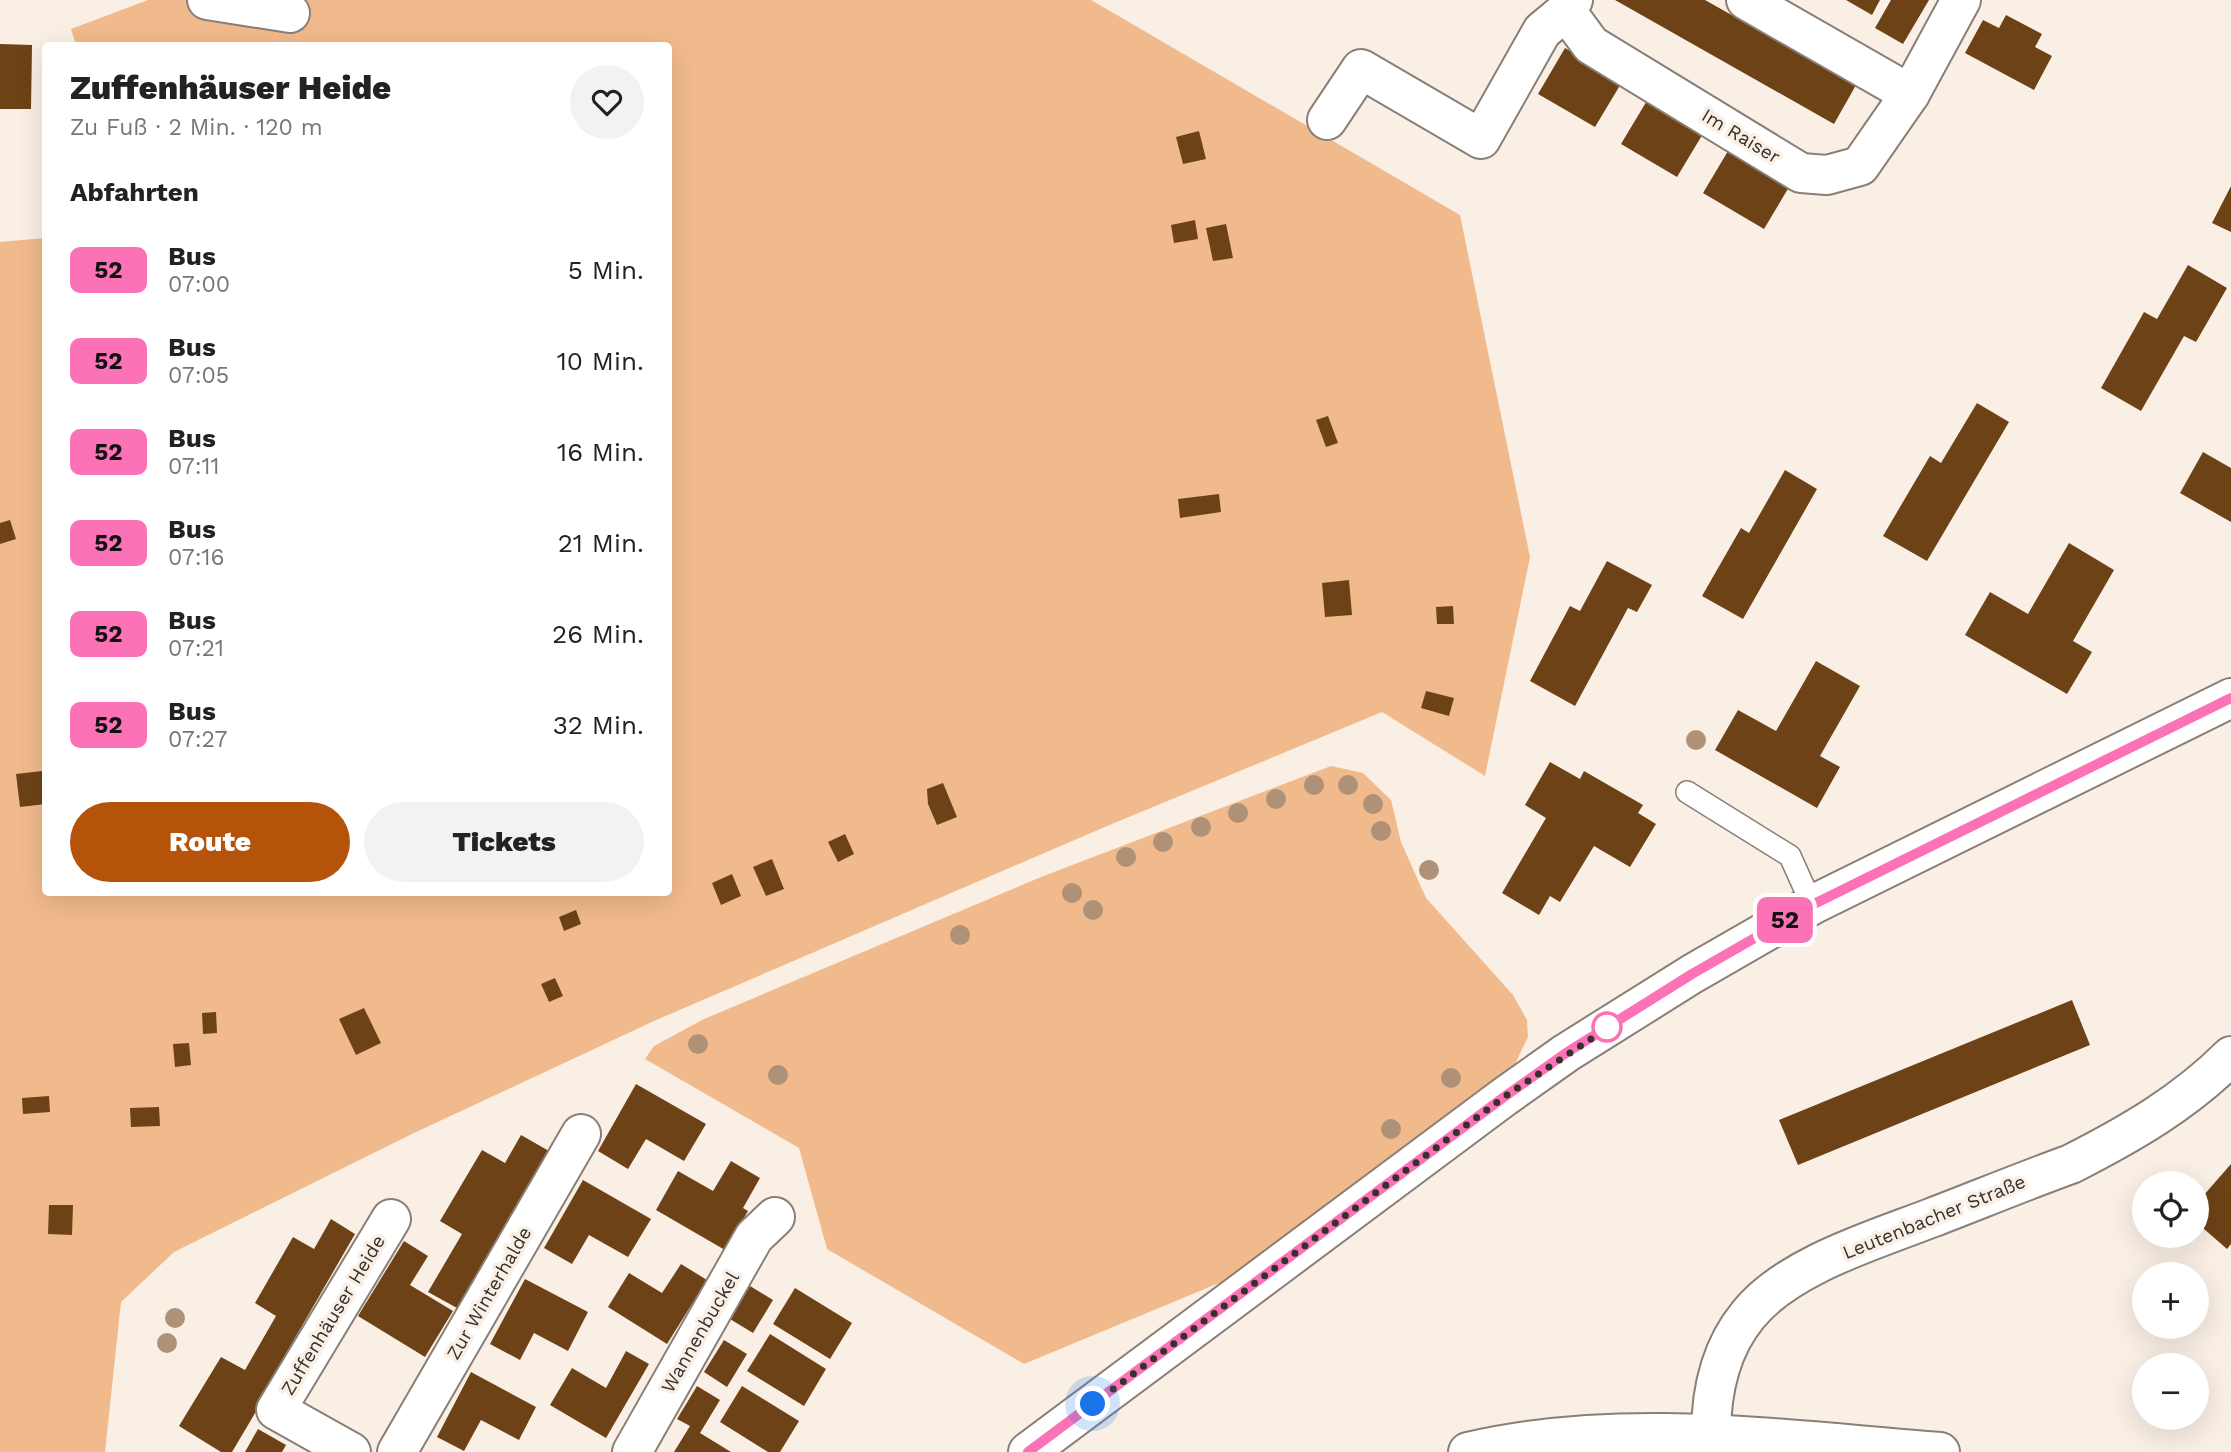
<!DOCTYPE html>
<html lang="de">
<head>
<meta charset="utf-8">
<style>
  body { margin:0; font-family:"Work Sans",sans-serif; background:#f2f2f2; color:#222; height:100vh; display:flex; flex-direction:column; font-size:26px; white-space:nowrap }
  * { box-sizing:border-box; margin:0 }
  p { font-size:23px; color:#767676 }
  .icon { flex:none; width:38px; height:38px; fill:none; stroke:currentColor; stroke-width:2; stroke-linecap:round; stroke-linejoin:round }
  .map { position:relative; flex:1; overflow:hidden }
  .details { position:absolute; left:42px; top:42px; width:630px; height:854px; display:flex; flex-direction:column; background:#fff; border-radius:7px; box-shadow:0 7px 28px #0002 }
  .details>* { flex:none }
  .badge { padding:0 14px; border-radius:10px; font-size:24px; line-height:46px }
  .fabs { position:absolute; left:2132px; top:1171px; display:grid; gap:14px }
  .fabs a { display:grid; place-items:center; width:77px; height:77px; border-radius:50%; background:#fff; box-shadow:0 7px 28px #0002; font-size:35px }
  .you { position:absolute; width:35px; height:35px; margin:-18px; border:5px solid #fff; border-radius:50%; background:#1a73e8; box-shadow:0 0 0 10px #1a73e833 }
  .map>.badge { position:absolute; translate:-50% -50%; box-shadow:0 0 0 4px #fff }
  h2 { padding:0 28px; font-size:26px; line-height:63px }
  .round { display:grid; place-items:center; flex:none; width:74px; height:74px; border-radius:37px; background:#f2f2f2 }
  .headline { display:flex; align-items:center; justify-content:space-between; height:119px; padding:0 28px }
  h1 { font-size:33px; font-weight:800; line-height:52px }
  .action { display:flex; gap:14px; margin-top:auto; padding:14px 28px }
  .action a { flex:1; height:80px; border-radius:42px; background:#b45309; color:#fff; font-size:28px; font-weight:800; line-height:80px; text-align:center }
  .action a+a { background:#f2f2f2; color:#222 }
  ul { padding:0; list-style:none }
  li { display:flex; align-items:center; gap:21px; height:91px; padding:0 28px }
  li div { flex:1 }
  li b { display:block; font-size:26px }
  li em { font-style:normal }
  li .badge { min-width:77px; font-weight:700; text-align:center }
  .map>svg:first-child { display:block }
  .green { fill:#f1ba8c }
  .building { fill:#6d4217 }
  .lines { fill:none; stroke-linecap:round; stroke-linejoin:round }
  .lane-casing { stroke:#8a7f77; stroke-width:24 }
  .street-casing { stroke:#8a7f77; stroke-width:42 }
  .secondary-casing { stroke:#8a7f77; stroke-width:42 }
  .lane { stroke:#fff; stroke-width:21 }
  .street { stroke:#fff; stroke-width:38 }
  .secondary { stroke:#fff; stroke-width:38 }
  .tree { fill:#ae9176 }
  .line-casing { stroke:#fff; stroke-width:16 }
  .line { stroke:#fc72b6; stroke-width:10 }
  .walk { stroke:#35312d; stroke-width:7; stroke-dasharray:0 12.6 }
  .stop-dot { fill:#fff; stroke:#fc72b6; stroke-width:3.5 }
  .labels { text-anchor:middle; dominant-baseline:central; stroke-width:7; stroke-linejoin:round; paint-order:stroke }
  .street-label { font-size:19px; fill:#35312d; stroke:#faefe5 }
</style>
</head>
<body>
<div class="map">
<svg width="2231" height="1452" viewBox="0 0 2231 1452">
  <rect width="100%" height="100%" fill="#faefe5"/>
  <g class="green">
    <polygon points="148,0 1091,0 1460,215 1530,557 1485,776 1382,712 1100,829 654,1021 414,1133 174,1252 121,1302 105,1452 0,1452 0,242 45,238 46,892 668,892 668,46 76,45 71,29"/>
    <polygon points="1331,766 1363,773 1391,800 1401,842 1426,898 1513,995 1527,1020 1528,1037 1515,1064 1236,1276 1024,1364 827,1249 799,1148 645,1059 654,1046 704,1019 1041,877"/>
  </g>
  <g class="building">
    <polygon points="1615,0 1705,0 1856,85 1834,124"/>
    <polygon points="1846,0 1880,0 1872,15"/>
    <polygon points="1891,0 1929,0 1903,44 1875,28"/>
    <polygon points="2006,15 2042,34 2035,47 2052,56 2034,90 1965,53 1983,20 1999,28"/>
    <polygon points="0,44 32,45 31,109 0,109"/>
    <polygon points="1565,48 1622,82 1595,127 1538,94"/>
    <polygon points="1648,99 1704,132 1677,177 1621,144"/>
    <polygon points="1199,131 1206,159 1183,164 1176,137"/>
    <polygon points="1731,146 1792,182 1764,229 1703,193"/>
    <polygon points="2231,186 2231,232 2212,223"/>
    <polygon points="1195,220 1198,239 1174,243 1171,225"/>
    <polygon points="1226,224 1233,258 1213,261 1206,228"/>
    <polygon points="2188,265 2227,288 2196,342 2184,336 2141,411 2101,388 2144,312 2157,319"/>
    <polygon points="1977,403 2009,422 1927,561 1883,536 1930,456 1941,463"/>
    <polygon points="1328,416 1338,443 1326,447 1316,420"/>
    <polygon points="2203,452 2231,468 2231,522 2180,493"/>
    <polygon points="1785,470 1817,489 1743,619 1702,596 1741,528 1749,533"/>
    <polygon points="1219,494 1221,512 1180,518 1178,499"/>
    <polygon points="10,520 16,539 0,544 0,523"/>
    <polygon points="2069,543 2114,570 2073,641 2092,652 2067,694 1965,635 1990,592 2028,614"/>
    <polygon points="1607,561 1652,585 1637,612 1628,608 1575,706 1530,681 1570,606 1580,611"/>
    <polygon points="1349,580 1352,615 1325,617 1322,583"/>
    <polygon points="1453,606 1454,624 1437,624 1436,607"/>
    <polygon points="1816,661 1860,686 1820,756 1840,767 1817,808 1715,750 1738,710 1776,731"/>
    <polygon points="1426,691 1454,698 1449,716 1421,708"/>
    <polygon points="1550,762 1580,779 1584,771 1643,805 1638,813 1656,824 1630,867 1594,846 1560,902 1550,896 1539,915 1502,893 1546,818 1525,805"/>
    <polygon points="42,771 46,804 20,807 16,774"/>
    <polygon points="943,783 957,817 937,825 928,804 927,789"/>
    <polygon points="845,834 854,854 838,862 828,842"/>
    <polygon points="772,859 784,889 766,896 753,867"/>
    <polygon points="732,874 741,896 721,905 712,883"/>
    <polygon points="576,910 581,924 564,931 559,917"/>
    <polygon points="555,978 563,996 549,1002 541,984"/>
    <polygon points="2072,1000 2090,1045 1798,1165 1779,1120"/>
    <polygon points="364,1008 381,1043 356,1055 339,1019"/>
    <polygon points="216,1012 217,1033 203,1034 202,1013"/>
    <polygon points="189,1043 191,1065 175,1067 173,1044"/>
    <polygon points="636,1084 706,1124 684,1161 646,1139 628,1169 598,1151"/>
    <polygon points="49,1096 50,1112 23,1114 22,1098"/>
    <polygon points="159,1107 160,1126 131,1127 130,1108"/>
    <polygon points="521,1135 549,1151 457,1308 428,1292 462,1234 440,1221 482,1150 505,1163"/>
    <polygon points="731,1161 760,1178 743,1208 748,1211 725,1250 656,1210 678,1171 713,1191"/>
    <polygon points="2231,1164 2231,1244 2227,1249 2196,1222 2196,1204"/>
    <polygon points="583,1180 651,1219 628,1257 589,1235 572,1264 544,1248"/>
    <polygon points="49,1205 73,1205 72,1235 48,1234"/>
    <polygon points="331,1219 355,1234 269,1383 271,1385 251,1420 232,1452 221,1452 179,1426 221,1357 245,1370 276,1316 255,1303 293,1237 314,1249"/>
    <polygon points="404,1241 428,1256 410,1285 453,1311 425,1357 358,1316"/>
    <polygon points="681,1264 707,1280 667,1344 608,1307 629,1273 662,1293"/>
    <polygon points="525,1279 588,1312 568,1351 534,1333 520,1360 490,1344"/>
    <polygon points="750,1286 773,1300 753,1333 730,1319"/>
    <polygon points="795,1288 852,1323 830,1359 773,1324"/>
    <polygon points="770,1334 826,1369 804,1406 747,1371"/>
    <polygon points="724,1340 747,1354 727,1387 704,1372"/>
    <polygon points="626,1351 649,1364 606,1438 550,1405 572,1368 606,1388"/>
    <polygon points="471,1372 536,1407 519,1440 481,1420 464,1451 437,1437"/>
    <polygon points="697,1386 720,1400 700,1433 731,1452 674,1452 690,1426 677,1419"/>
    <polygon points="742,1386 799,1421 780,1452 768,1452 720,1422"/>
    <polygon points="258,1429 286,1445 282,1452 245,1452"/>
  </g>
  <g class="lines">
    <defs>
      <polyline id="lane" points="1687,792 1790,856 1812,905"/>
      <g id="street">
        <polyline points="207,0 290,13"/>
        <polyline points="1746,0 1910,94"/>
        <polyline points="1566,11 1591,45 1801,173 1827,175 1860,166 1910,94 1961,0"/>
        <polyline points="1327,120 1361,69 1481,139 1542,31 1566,11 1573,0"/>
        <path d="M1711 1435C1711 1392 1720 1349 1748 1315 1787 1266 1874 1240 1931 1218 1978 1200 2024 1181 2071 1164 2130 1134 2184 1103 2231 1056"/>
        <polyline points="351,1452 276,1410 391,1219"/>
        <polyline points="397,1452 581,1134"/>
        <polyline points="632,1452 754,1237 775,1217"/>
        <path d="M1468 1452C1621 1416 1785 1440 1940 1452"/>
      </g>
      <polyline id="secondary" points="1028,1452 1504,1097 1566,1053 1692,974 1812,905 2231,698"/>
    </defs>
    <use href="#lane" class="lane-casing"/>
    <use href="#street" class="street-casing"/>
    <use href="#secondary" class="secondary-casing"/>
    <use href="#lane" class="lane"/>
    <use href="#street" class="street"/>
    <use href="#secondary" class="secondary"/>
  </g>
  <g class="tree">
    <circle cx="1696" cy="740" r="10"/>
    <circle cx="1314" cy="785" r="10"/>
    <circle cx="1348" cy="785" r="10"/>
    <circle cx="1276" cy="799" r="10"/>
    <circle cx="1373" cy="804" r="10"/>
    <circle cx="1238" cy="813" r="10"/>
    <circle cx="1201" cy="827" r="10"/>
    <circle cx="1381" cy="831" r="10"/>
    <circle cx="1163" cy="842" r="10"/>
    <circle cx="1126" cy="857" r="10"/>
    <circle cx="1429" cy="870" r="10"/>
    <circle cx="1072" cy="893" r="10"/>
    <circle cx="1093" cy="910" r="10"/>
    <circle cx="960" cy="935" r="10"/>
    <circle cx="698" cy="1044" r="10"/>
    <circle cx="778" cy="1075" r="10"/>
    <circle cx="1451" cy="1078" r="10"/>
    <circle cx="1391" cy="1129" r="10"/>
    <circle cx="175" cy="1318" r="10"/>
    <circle cx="167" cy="1343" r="10"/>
  </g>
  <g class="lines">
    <defs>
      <polyline id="line" points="1028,1452 1504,1097 1566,1053 1692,974 1812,905 2231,698"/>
    </defs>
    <use href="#line" class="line-casing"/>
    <use href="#line" class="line"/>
    <polyline class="walk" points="1093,1404 1504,1097 1618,1021 1607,1027"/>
  </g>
  <circle class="stop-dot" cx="1607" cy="1027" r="14"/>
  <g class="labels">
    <g class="street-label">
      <text transform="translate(1741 136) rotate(31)">Im Raiser</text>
      <text transform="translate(1934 1217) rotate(-22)">Leutenbacher Straße</text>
      <text transform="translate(489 1293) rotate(-60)">Zur Winterhalde</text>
      <text transform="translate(333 1315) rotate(-59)">Zuffenhäuser Heide</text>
      <text transform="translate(700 1332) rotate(-60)">Wannenbuckel</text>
    </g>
  </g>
</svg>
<div class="fabs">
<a><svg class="icon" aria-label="locate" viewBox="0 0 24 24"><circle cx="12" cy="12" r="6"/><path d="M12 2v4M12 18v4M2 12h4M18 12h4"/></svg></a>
<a>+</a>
<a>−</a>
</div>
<div class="you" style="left:1093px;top:1404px"></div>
<b class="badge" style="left:1785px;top:920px;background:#fc72b6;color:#111">52</b>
<section class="details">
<div class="headline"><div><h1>Zuffenhäuser Heide</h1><p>Zu Fuß · 2 Min. · 120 m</p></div><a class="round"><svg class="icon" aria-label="heart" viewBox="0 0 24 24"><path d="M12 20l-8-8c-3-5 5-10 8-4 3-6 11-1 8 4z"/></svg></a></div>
<h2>Abfahrten</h2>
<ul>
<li><span class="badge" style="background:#fc72b6;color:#111">52</span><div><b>Bus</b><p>07:00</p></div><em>5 Min.</em></li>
<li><span class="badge" style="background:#fc72b6;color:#111">52</span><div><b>Bus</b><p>07:05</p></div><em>10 Min.</em></li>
<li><span class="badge" style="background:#fc72b6;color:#111">52</span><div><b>Bus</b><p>07:11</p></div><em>16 Min.</em></li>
<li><span class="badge" style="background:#fc72b6;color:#111">52</span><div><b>Bus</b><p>07:16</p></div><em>21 Min.</em></li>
<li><span class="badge" style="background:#fc72b6;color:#111">52</span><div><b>Bus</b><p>07:21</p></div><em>26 Min.</em></li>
<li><span class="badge" style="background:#fc72b6;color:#111">52</span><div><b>Bus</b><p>07:27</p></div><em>32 Min.</em></li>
</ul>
<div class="action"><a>Route</a><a>Tickets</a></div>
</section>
</div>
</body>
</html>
